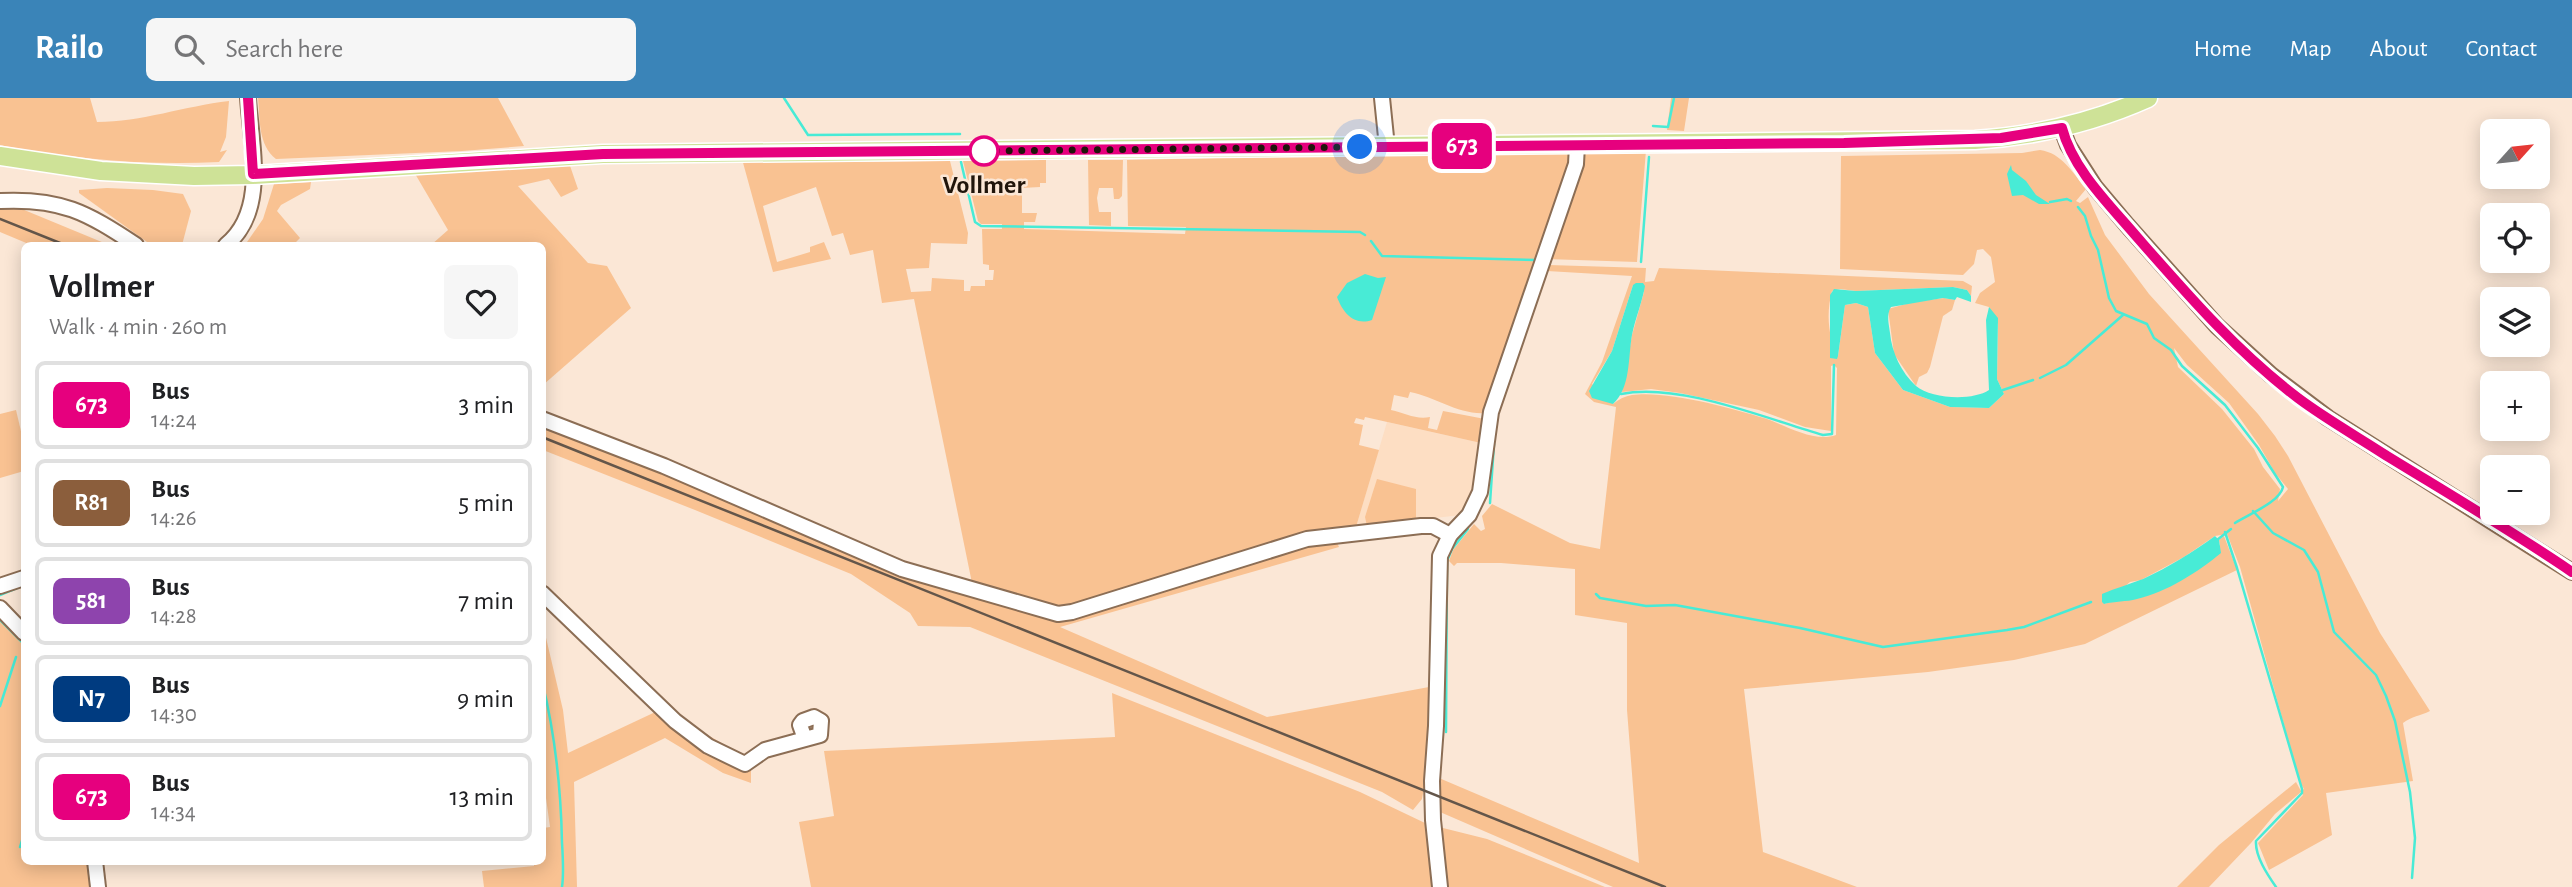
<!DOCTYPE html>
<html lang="en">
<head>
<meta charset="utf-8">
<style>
  body { margin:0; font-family:"Alegreya Sans",sans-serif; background:#f6f6f6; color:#202124; height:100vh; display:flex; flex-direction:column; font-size:26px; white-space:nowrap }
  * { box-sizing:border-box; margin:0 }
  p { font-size:23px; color:#757577 }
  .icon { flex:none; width:38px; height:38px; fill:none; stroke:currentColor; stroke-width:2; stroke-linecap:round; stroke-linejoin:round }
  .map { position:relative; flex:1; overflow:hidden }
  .drawer { position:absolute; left:21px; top:144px; width:525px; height:623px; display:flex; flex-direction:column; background:#fff; border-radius:10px; box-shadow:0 4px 18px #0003 }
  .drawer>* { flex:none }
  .badge { padding:0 14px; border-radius:10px; font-size:24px; line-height:46px }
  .needle { width:46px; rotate:63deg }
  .tools { position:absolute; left:2480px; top:21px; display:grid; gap:14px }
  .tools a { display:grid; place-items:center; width:70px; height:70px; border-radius:10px; background:#fff; box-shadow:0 4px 18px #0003; font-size:35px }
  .you { position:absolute; width:35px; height:35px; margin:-18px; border:5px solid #fff; border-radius:50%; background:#1a73e8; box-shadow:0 0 0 10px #1a73e833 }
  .map>.badge { position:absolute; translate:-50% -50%; box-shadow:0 0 0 4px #fff }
  .round { display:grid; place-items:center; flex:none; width:74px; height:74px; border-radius:10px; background:#f6f6f6 }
  .head { display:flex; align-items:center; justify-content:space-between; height:119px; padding:0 28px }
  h1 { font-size:33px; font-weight:700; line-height:52px }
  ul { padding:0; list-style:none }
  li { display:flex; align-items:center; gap:21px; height:88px; margin:0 14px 10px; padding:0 14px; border:4px solid #e0e0e0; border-radius:10px }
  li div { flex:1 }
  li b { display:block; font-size:26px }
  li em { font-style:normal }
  li .badge { min-width:77px; font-weight:700; text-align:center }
  header { display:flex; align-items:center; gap:42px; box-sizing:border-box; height:98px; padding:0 35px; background:#3a84b8; color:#fff }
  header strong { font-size:33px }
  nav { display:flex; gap:38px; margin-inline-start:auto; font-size:24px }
  .search { width:490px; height:63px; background:#f6f6f6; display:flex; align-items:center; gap:18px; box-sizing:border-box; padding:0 24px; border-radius:10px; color:#757577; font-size:26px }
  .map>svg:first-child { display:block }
  .built { fill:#fddec3 }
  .green { fill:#f9c292; fill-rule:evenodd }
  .water { fill:#48ebd6 }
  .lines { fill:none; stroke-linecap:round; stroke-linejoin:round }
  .stream { stroke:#48ebd6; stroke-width:2.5 }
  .minor-casing { stroke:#8c6e55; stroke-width:18 }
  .major-casing { stroke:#fff; stroke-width:21 }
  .minor { stroke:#fff; stroke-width:14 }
  .major { stroke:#cee297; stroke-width:18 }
  .rail { stroke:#64564a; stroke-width:2.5 }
  .line-casing { stroke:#fff; stroke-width:16 }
  .line { stroke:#e6007e; stroke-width:10 }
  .walk { stroke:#20150b; stroke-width:7; stroke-dasharray:0 12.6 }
  .stop-dot { fill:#fff; stroke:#e6007e; stroke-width:3.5 }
  .labels { text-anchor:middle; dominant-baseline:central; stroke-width:5; stroke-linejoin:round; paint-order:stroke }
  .stop-label { font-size:26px; font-weight:bold; fill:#20150b; stroke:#fbe7d6 }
</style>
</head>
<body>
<header>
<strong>Railo</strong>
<div class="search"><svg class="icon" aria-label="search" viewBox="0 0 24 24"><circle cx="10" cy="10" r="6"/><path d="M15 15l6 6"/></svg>Search here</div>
<nav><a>Home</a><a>Map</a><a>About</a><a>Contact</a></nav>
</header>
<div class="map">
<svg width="2572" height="789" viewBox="0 0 2572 789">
  <rect width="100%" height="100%" fill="#fbe7d6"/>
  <polygon class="built" points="1387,324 1481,345 1472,401 1461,417 1356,429"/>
  <g class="green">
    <path d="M0 0H90L97 24C141 24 185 8 229 3L226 39 220 54 227 52 219 64C148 68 73 61 4 48L0 47Z"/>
    <path d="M258 0H498L524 48 462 53 276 61C258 47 260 21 258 0Z"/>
    <polygon points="1671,0 1689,0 1684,33 1667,32"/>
    <path d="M1574 52 1486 315C1458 317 1436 299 1410 294L1408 300 1394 297 1391 312C1405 315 1416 322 1430 319L1428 330 1437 332 1443 313 1485 321 1481 345 1365 319 1364 322 1356 320 1354 325 1363 327 1359 347 1379 352 1356 429 1059 509 972 485 914 201 882 205 873 152 850 157 843 135 832 138 816 89 763 108 777 164 810 154V149L824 144 831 161 773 174 742 61 819 64 950 63 968 135 967 146 931 145 929 170 906 171 911 194 931 193 932 180 964 182V193H970L971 188H985V182H993L994 172H989V167L983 166 982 131H1002V126H981L978 123 963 63 1046 62V85H1040V89L1022 90V115H1037L1035 124H1024V131L1185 136 1186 129 1128 128 1127 62Z"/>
    <polygon points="1583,52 1646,52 1637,164 1546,161"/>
    <path d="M2040 52C2062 55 2073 75 2086 91L2076 103 2080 105 2088 99 2105 137 2149 196 2258 316 2275 338 2288 358 2380 535 2430 613C2420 618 2412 618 2403 625L2413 683 2326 695 2332 737 2269 772 2258 745 2303 697 2301 694 2275 716 2251 745 2209 789H2177L2219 747 2296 684 2301 693 2304 691 2300 684 2240 469 2227 436 2215 438 2184 459 2141 482 2130 484 2104 506 2118 502H2129L2220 447 2219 442 2224 438 2237 472 2085 546 2014 562 1928 574 1744 591 1763 754 1857 789H1613L1440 714 1439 680 1639 765 1627 612V525L1575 517V471L1501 465H1457L1454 468 1449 463 1453 452 1474 426 1481 433 1485 431 1482 418 1492 406 1570 445 1600 451 1616 309 1594 304 1585 296 1602 264 1632 178 1547 173 1549 167 1646 170 1645 184 1654 183 1659 170 1963 183 1972 188 1971 198 1967 192 1953 189 1856 193 1840 191 1832 193C1826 215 1828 239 1838 258L1845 207 1856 205 1868 209 1875 255 1903 292 1950 309 1989 310 2004 296 1997 281 1998 226 1989 209 1975 205 1980 195 1995 184 1991 159 1983 151 1977 152 1974 166 1963 177 1840 171 1841 58 2022 55ZM1633 187 1644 194 1632 237 1622 294 1651 291 1680 295 1759 312 1805 329 1831 333V268L1834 267 1837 270 1836 337C1814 345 1785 327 1764 320 1732 310 1665 292 1632 297 1625 298 1619 301 1613 306L1592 286 1612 253ZM2174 250 2187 267 2229 305 2259 347 2275 375 2288 391 2278 403 2280 391 2263 369 2254 351 2222 311 2178 269Z"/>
    <polygon points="568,62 578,91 561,99 549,81 518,88 588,165 607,168 631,210 543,287 542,147 431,147 448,132 414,74"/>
    <polygon points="1088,62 1123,62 1122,98 1119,101 1114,101 1113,90 1099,90 1097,100 1099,114 1111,114 1111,128 1089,127"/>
    <polygon points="311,84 310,91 281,107 277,113 300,140 293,147 245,147 263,121 274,86"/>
    <polygon points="107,90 153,92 183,96 191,113 182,147 156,147 147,144 79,95 79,92"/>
    <polygon points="17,109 109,147 31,147 0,134 0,110"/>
    <polygon points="1944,200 1955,202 1952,212 1943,218 1930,269 1927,275 1919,279 1916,288 1894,256 1888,211 1913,204"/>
    <polygon points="16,312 24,346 24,373 0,380 0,316"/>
    <polygon points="542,325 902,474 1057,521 1315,446 1336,442 1339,449 1060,529 1267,619 1429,589 1425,684 1422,701 1413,712 1382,694 970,529 918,528 910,515 851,476 695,412 543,352"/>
    <polygon points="1377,381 1416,391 1416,422 1367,428 1365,419"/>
    <polygon points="0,514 24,537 24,763 94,763 97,789 0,789"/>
    <polygon points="543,527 563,612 568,655 666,609 692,628 751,662 751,685 723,675 665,640 574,684 577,789 484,789 482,773 534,768 534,763 542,763 543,730 550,729 542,671"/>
    <polygon points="1112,595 1360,694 1425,725 1433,789 811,789 799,724 834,718 824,653 1115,639"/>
    <polygon points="1439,729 1487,741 1605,789 1446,789"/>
  </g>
  <g class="water">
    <polygon points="2011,67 2012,72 2026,83 2036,97 2050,106 2039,106 2023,97 2012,98 2007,76"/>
    <path d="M1365 176 1378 180 1386 179 1372 222C1354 228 1343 215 1337 199L1347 185Z"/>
    <path d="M1636 185H1643L1645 188C1642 205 1635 221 1632 237 1628 259 1631 290 1613 306L1592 300 1589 293 1612 253 1633 187Z"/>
    <path d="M1953 189 1967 192 1971 198V204L1957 199 1955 202 1943 200 1891 209C1886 217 1889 226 1890 235 1892 255 1901 274 1916 288 1931 301 1973 303 1989 292L1986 222 1989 209 1998 220 1997 281 2004 296 1989 310 1950 309 1903 292 1875 255 1868 209 1856 205 1845 207 1838 258 1837 261 1830 260V197L1834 191 1856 193Z"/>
    <path d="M2215 438 2219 442 2221 455C2198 474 2167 494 2137 501 2126 504 2115 503 2104 506L2102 504V496C2116 490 2130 486 2143 481 2169 469 2193 454 2215 438Z"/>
  </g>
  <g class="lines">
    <g class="stream">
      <polyline points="784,0 808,37 960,36"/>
      <polyline points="1653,28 1668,29 1674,0"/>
      <polyline points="961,64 975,124 981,128 1360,134 1365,137"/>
      <polyline points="2050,104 2067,101 2071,103"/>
      <path d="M2078 109 2085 118 2091 138 2098 152 2109 200 2116 213 2147 226 2154 240 2171 252 2182 268 2225 307 2258 350 2283 389C2280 404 2249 416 2235 425"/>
      <polyline points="1371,143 1382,158 1537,162"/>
      <polyline points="1641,164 1649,59"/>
      <polyline points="2040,280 2066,267 2123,217"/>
      <polyline points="2003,292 2033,282"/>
      <path d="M1621 296C1679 284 1767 321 1823 337L1832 336 1834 267"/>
      <polyline points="1490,405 1494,346"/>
      <polyline points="2253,413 2273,435 2304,452 2318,474 2334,534 2376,577 2386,598 2395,623 2410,694 2415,740 2412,780"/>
      <path d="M2225 434 2237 470 2302 691V695L2256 743C2255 758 2267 776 2276 789"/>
      <polyline points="2217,442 2231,431"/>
      <polyline points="1596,496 1600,500 1646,508 1675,507 1800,530 1883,549 2007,532 2024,529 2091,504"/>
      <polyline points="0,497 24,487"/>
      <polyline points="0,522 24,546"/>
      <path d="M542 583C555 636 561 691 562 745 563 760 564 775 562 789"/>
      <polyline points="0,608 16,559"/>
      <polyline points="1446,634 1447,463 1452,451 1468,431"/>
      <polyline points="20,749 24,736"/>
    </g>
    <defs>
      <g id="minor">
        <polyline points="1382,0 1387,49"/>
        <polyline points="2062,31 2068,47 2095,89 2127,127 2217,228 2271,277 2328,320 2572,474"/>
        <path d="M0 103C61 100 86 114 136 147"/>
        <path d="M226 147C268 113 251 47 248 0"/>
        <polyline points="542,321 664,368 902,471 1058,516 1072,514 1307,441 1421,428 1433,428 1450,437"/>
        <polyline points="0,488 24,480"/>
        <polyline points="542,495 675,623 708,648 745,666 765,652 820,637 821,623 814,619 803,623 800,627 805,641"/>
        <polyline points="0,510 24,535"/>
        <polyline points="95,763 98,789"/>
        <polyline points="1440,789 1433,722 1432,683 1436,628 1440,458 1450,437 1469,417 1480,394 1491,314 1576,66 1577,47"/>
      </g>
      <path id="major" d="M0 58 101 73 194 78 253 77 603 56 1975 42C2036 38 2092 25 2148 0"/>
    </defs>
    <use href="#minor" class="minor-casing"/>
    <use href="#major" class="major-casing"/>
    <use href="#minor" class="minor"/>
    <use href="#major" class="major"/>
    <g class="rail">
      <polyline points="0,121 65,147"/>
      <polyline points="542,339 1665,789"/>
    </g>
  </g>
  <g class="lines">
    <defs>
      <path id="line" d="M248 0 253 76 603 56 1844 45 2001 40 2062 30C2073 72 2110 107 2137 139 2187 196 2237 254 2298 300 2326 321 2358 339 2387 358 2449 396 2512 433 2572 474"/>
    </defs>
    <use href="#line" class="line-casing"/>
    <use href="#line" class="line"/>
    <polyline class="walk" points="984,53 1360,49"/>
  </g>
  <circle class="stop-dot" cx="984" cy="53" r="14"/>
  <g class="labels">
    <g class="stop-label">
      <text x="984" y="87">Vollmer</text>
    </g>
  </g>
</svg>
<div class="tools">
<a><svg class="needle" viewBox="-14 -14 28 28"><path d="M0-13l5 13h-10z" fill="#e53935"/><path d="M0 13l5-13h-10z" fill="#757577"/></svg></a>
<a><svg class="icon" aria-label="locate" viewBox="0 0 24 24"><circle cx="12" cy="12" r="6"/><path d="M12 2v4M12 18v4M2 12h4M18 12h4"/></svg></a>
<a><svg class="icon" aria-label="layers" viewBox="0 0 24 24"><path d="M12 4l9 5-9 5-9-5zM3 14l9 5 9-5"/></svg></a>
<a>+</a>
<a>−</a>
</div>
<div class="you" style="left:1360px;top:49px"></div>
<b class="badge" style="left:1462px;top:48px;background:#e6007e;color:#fff">673</b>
<section class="drawer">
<div class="head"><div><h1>Vollmer</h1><p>Walk · 4 min · 260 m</p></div><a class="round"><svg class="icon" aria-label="heart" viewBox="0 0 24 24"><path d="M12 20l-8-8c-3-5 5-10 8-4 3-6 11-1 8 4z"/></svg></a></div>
<ul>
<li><span class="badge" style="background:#e6007e;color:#fff">673</span><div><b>Bus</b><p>14:24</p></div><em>3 min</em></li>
<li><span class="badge" style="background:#8b5e3c;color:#fff">R81</span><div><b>Bus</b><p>14:26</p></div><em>5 min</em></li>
<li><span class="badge" style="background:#8e44ad;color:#fff">581</span><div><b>Bus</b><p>14:28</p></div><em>7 min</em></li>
<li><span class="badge" style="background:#003b80;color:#fff">N7</span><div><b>Bus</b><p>14:30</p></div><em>9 min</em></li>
<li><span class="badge" style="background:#e6007e;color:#fff">673</span><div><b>Bus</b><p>14:34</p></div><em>13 min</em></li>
</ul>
</section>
</div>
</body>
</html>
